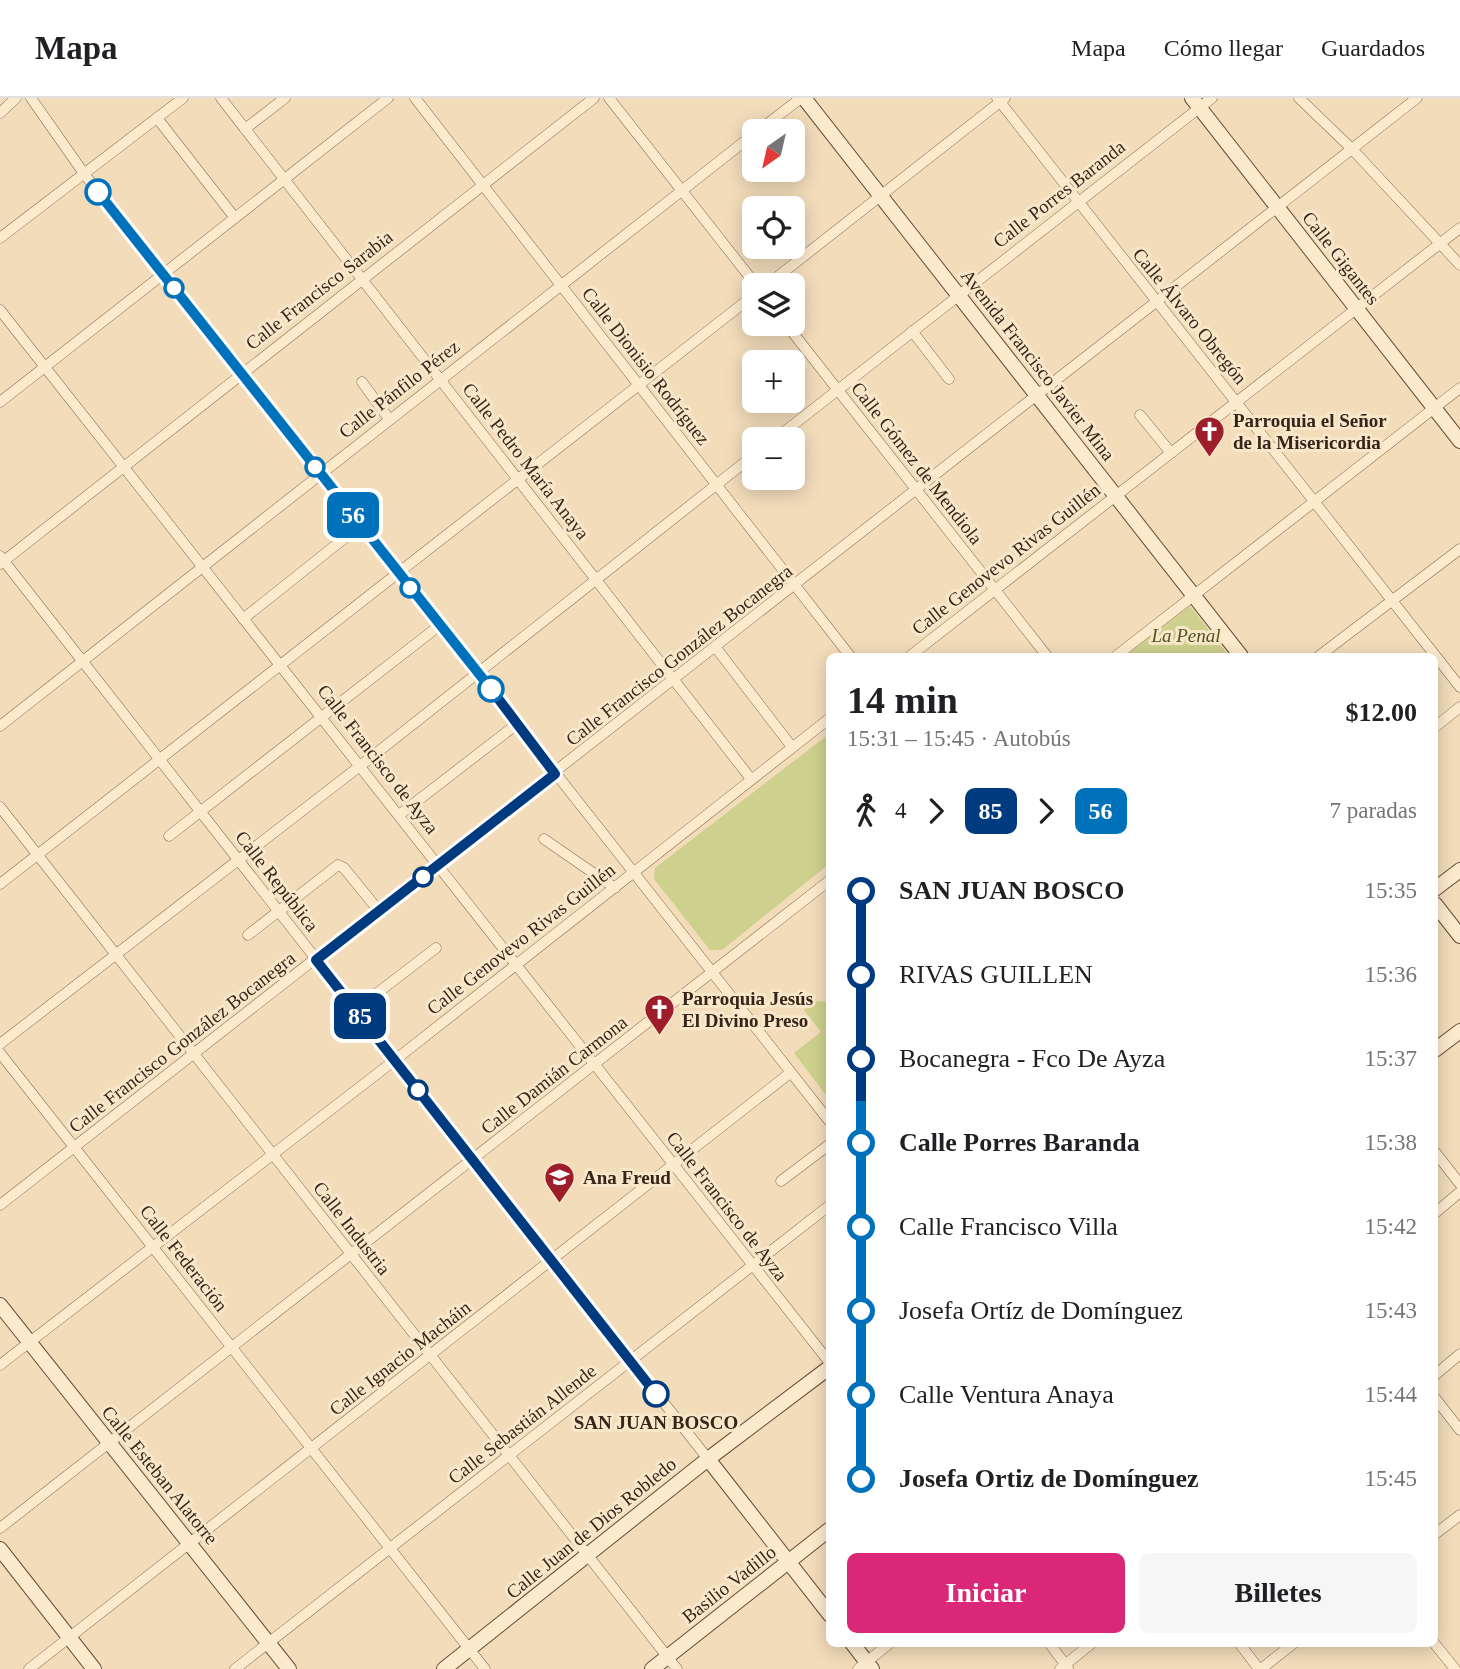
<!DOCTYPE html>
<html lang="es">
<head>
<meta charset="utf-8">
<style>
  body { margin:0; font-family:"Times New Roman",serif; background:#f6f6f6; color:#202124; height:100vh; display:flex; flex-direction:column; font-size:26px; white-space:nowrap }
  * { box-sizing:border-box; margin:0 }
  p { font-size:23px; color:#757577 }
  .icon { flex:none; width:38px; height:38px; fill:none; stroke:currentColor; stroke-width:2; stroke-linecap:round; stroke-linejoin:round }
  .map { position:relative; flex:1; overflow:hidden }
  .drawer { position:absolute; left:826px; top:555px; width:612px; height:994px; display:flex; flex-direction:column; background:#fff; border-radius:10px; box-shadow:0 4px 18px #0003 }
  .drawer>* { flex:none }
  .badge { padding:0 14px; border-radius:10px; font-size:24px; line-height:46px }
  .needle { width:46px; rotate:214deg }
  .tools { position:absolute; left:742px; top:21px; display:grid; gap:14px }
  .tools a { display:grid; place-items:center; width:63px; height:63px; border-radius:10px; background:#fff; box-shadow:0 4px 18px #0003; font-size:35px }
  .map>.badge { position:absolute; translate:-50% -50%; box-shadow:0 0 0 4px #fff }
  .legs { display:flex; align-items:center; gap:10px; height:77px; padding:0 21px; font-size:23px }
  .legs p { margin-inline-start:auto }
  .summary { display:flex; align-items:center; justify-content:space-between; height:119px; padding:0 21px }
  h1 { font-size:38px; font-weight:600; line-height:52px }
  .primary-button { display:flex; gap:14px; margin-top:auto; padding:14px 21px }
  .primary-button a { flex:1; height:80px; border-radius:10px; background:#db2777; color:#fff; font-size:28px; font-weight:600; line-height:80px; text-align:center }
  .primary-button a+a { background:#f6f6f6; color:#202124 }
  ul { padding:0 21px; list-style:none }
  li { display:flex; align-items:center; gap:24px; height:84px; font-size:26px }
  li i { display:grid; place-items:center; width:10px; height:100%; margin:0 9px; background:currentColor }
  li i::after { content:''; width:18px; height:18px; margin:-9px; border:5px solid; border-radius:50%; background:#fff }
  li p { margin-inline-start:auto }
  li:first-child i { background:linear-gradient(#0000 50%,currentColor 0) }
  li:last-child i { background:linear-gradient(currentColor 50%,#0000 0) }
  header { display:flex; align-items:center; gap:42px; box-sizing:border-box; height:98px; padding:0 35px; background:#fff; border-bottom:2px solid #e0e0e0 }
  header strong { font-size:33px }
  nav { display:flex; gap:38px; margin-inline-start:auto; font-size:24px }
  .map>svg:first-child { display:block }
  .green { fill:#ced08d }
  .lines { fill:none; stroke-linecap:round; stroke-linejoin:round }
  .street-casing { stroke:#8a6b53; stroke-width:11 }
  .secondary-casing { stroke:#6b4c36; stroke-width:16 }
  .street { stroke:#fceacd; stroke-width:10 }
  .secondary { stroke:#fceacd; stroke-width:14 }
  .line-1-casing { stroke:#fff; stroke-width:16 }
  .line-2-casing { stroke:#fff; stroke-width:16 }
  .line-1 { stroke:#003b80; stroke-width:10 }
  .line-2 { stroke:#0072bc; stroke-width:10 }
  .stop-2-dot { fill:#fff; stroke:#0072bc; stroke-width:3.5 }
  .stop-1-dot { fill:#fff; stroke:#003b80; stroke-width:3.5 }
  .labels { text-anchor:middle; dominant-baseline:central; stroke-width:6; stroke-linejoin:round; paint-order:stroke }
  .street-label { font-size:19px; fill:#372519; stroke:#f9e7ca }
  .poi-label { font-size:19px; font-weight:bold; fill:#372519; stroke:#f9e7ca; text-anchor:start }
  .park-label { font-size:19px; font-style:italic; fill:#4c551e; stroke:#f9e7ca }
  .stop-label { font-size:19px; font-weight:bold; fill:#372519; stroke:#f9e7ca }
</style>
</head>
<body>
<header>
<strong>Mapa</strong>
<nav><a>Mapa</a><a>Cómo llegar</a><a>Guardados</a></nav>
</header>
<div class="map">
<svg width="1460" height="1571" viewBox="0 0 1460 1571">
  <rect width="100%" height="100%" fill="#f2dcba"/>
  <g class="green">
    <polygon points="1190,508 1229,558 1125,558"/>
    <polygon points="829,636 829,766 722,852 710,852 654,781 655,770"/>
    <polygon points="816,903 829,904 829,1001 794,955 821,934 804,912"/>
  </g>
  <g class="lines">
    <defs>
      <g id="street">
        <polyline points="31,0 85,77 830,1024"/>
        <polyline points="221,0 751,681"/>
        <polyline points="415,0 850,558"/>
        <polyline points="609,0 756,187"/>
        <polyline points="997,0 1460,589"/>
        <polyline points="1299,0 1352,51 1460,167"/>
        <polyline points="0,15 16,0"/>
        <polyline points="157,20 235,120"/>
        <polyline points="245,31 285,0"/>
        <polyline points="758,33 801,0"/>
        <polyline points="0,140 183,0"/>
        <polyline points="767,187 1005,0"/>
        <polyline points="0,212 830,1265"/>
        <polyline points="786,226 1047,558"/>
        <polyline points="912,233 949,281"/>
        <polyline points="362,284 389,321"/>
        <polyline points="0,304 388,0"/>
        <polyline points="1140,317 1171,355"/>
        <polyline points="775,341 1212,0"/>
        <polyline points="0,458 708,1361"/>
        <polyline points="0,466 594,0"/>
        <polyline points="243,521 361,427"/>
        <polyline points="716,550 792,649"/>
        <polyline points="910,558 1460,130"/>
        <polyline points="1116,558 1460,290"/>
        <polyline points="1319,558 1460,451"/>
        <polyline points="0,628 754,36"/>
        <polyline points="1435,629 1460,609"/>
        <polyline points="0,709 677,1571"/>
        <polyline points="399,717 517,626"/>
        <polyline points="169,738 440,527"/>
        <polyline points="544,741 615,790"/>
        <polyline points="0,786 754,197"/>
        <polyline points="248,837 338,767 344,770 379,813"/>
        <polyline points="355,912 436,850"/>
        <polyline points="0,946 360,668 754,357"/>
        <polyline points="0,955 485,1571"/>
        <polyline points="1435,1054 1460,1086"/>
        <polyline points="781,1083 830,1046"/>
        <polyline points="0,1107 1417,0"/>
        <polyline points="1435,1115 1460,1094"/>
        <polyline points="0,1267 395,962 830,620"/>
        <polyline points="1435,1277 1460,1256"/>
        <polyline points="1435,1300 1460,1332"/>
        <polyline points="0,1430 830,782"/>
        <polyline points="1435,1436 1460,1417"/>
        <polyline points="1049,1545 1068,1570"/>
        <polyline points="1239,1545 1259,1571"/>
        <polyline points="1434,1545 1455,1571"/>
        <polyline points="29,1571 790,975"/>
        <polyline points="235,1571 830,1107"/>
        <polyline points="858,1571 890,1545"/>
        <polyline points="1060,1571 1092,1545"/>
        <polyline points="1261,1571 1294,1545"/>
      </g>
      <g id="secondary">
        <polyline points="804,0 1241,558"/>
        <polyline points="1192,0 1460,343"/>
        <polyline points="1435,791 1460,772"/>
        <polyline points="1435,806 1460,838"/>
        <polyline points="1435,952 1460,933"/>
        <polyline points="0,1207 289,1571"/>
        <polyline points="708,1361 830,1517"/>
        <polyline points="0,1451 94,1571"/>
        <polyline points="852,1545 872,1571"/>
        <polyline points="444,1571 708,1361 830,1269"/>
        <polyline points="652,1571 830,1431"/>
      </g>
    </defs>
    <use href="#street" class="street-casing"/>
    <use href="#secondary" class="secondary-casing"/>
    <use href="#street" class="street"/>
    <use href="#secondary" class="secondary"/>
  </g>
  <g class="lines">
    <defs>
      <polyline id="line-1" points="491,591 555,676 316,862 656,1296"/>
      <polyline id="line-2" points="98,94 491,591"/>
    </defs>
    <use href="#line-1" class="line-1-casing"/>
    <use href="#line-2" class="line-2-casing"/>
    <use href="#line-1" class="line-1"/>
    <use href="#line-2" class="line-2"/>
  </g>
  <defs>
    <symbol id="church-pin" viewBox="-11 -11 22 30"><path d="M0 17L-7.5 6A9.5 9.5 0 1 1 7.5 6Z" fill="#9e1d2a" stroke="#f9e7ca"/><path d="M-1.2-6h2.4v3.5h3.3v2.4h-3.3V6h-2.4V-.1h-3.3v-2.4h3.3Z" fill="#fff"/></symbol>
    <symbol id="school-pin" viewBox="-11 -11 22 30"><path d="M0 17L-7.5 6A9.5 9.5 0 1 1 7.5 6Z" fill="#9e1d2a" stroke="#f9e7ca"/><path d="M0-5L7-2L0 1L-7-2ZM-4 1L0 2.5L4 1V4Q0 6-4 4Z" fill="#fff"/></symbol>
  </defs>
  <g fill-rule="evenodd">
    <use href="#church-pin" x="1192" y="316" width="35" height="47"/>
    <use href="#church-pin" x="642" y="894" width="35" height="47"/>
    <use href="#school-pin" x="542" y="1062" width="35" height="47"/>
  </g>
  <g class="stop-2-dot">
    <circle cx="98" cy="94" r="12"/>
    <circle cx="174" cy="190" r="9"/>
    <circle cx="315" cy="369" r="9"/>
    <circle cx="410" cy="490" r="9"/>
    <circle cx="491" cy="591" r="12"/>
  </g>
  <g class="stop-1-dot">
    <circle cx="423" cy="779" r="9"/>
    <circle cx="418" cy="992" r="9"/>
    <circle cx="656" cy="1296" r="12"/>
  </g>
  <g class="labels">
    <g class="street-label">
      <text transform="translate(1059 96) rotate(-38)">Calle Porres Baranda</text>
      <text transform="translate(1341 160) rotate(52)">Calle Gigantes</text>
      <text transform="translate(319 192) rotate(-38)">Calle Francisco Sarabia</text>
      <text transform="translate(1190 218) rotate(51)">Calle Álvaro Obregón</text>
      <text transform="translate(1038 267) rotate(52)">Avenida Francisco Javier Mina</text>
      <text transform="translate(646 268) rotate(52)">Calle Dionisio Rodríguez</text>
      <text transform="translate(399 291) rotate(-38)">Calle Pánfilo Pérez</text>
      <text transform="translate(526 363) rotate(52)">Calle Pedro María Anaya</text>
      <text transform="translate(917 365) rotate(52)">Calle Gómez de Mendiola</text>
      <text transform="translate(1006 461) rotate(-38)">Calle Genovevo Rivas Guillén</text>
      <text transform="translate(679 557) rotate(-38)">Calle Francisco González Bocanegra</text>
      <text transform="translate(378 661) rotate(52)">Calle Francisco de Ayza</text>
      <text transform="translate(277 783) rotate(52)">Calle República</text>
      <text transform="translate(521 841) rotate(-38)">Calle Genovevo Rivas Guillén</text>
      <text transform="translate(182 944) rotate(-38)">Calle Francisco González Bocanegra</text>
      <text transform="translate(554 977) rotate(-38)">Calle Damián Carmona</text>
      <text transform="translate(727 1108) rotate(52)">Calle Francisco de Ayza</text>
      <text transform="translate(352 1130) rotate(52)">Calle Industria</text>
      <text transform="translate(184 1160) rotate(52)">Calle Federación</text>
      <text transform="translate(400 1260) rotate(-38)">Calle Ignacio Macháin</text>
      <text transform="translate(522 1326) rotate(-38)">Calle Sebastián Allende</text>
      <text transform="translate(160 1377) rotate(51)">Calle Esteban Alatorre</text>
      <text transform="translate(591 1430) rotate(-39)">Calle Juan de Dios Robledo</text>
      <text transform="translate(729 1486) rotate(-38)">Basilio Vadillo</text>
    </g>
    <g class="poi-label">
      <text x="1233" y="322">Parroquia el Señor<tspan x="1233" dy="22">de la Misericordia</tspan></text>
      <text x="682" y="900">Parroquia Jesús<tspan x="682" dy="22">El Divino Preso</tspan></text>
      <text x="583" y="1079">Ana Freud</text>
    </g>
    <g class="park-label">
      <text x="1186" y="537">La Penal</text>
    </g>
    <g class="stop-label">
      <text x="656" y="1324">SAN JUAN BOSCO</text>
    </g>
  </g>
</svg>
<div class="tools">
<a><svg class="needle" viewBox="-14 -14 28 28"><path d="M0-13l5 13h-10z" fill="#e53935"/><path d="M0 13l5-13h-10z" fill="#757577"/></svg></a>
<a><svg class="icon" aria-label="locate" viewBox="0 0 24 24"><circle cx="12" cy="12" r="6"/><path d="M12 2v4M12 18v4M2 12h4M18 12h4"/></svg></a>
<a><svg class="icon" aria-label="layers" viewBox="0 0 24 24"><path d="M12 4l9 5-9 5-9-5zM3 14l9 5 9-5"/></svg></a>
<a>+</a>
<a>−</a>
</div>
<b class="badge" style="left:360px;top:918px;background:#003b80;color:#fff">85</b>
<b class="badge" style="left:353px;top:417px;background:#0072bc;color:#fff">56</b>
<section class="drawer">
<div class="summary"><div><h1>14 min</h1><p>15:31 – 15:45 · Autobús</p></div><b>$12.00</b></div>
<div class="legs"><svg class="icon" aria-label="walk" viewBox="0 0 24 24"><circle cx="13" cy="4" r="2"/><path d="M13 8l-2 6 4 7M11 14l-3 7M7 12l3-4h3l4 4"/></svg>4<svg class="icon" aria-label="forward" viewBox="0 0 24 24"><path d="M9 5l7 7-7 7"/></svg><b class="badge" style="background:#003b80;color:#fff">85</b><svg class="icon" aria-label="forward" viewBox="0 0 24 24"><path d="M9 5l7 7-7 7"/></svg><b class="badge" style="background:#0072bc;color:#fff">56</b><p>7 paradas</p></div>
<ul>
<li><i style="color:#003b80"></i><b>SAN JUAN BOSCO</b><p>15:35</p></li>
<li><i style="color:#003b80"></i><span>RIVAS GUILLEN</span><p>15:36</p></li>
<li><i style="color:#003b80"></i><span>Bocanegra - Fco De Ayza</span><p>15:37</p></li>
<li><i style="color:#0072bc"></i><b>Calle Porres Baranda</b><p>15:38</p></li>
<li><i style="color:#0072bc"></i><span>Calle Francisco Villa</span><p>15:42</p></li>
<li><i style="color:#0072bc"></i><span>Josefa Ortíz de Domínguez</span><p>15:43</p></li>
<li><i style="color:#0072bc"></i><span>Calle Ventura Anaya</span><p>15:44</p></li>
<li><i style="color:#0072bc"></i><b>Josefa Ortiz de Domínguez</b><p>15:45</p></li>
</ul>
<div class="primary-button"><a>Iniciar</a><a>Billetes</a></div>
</section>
</div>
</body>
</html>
